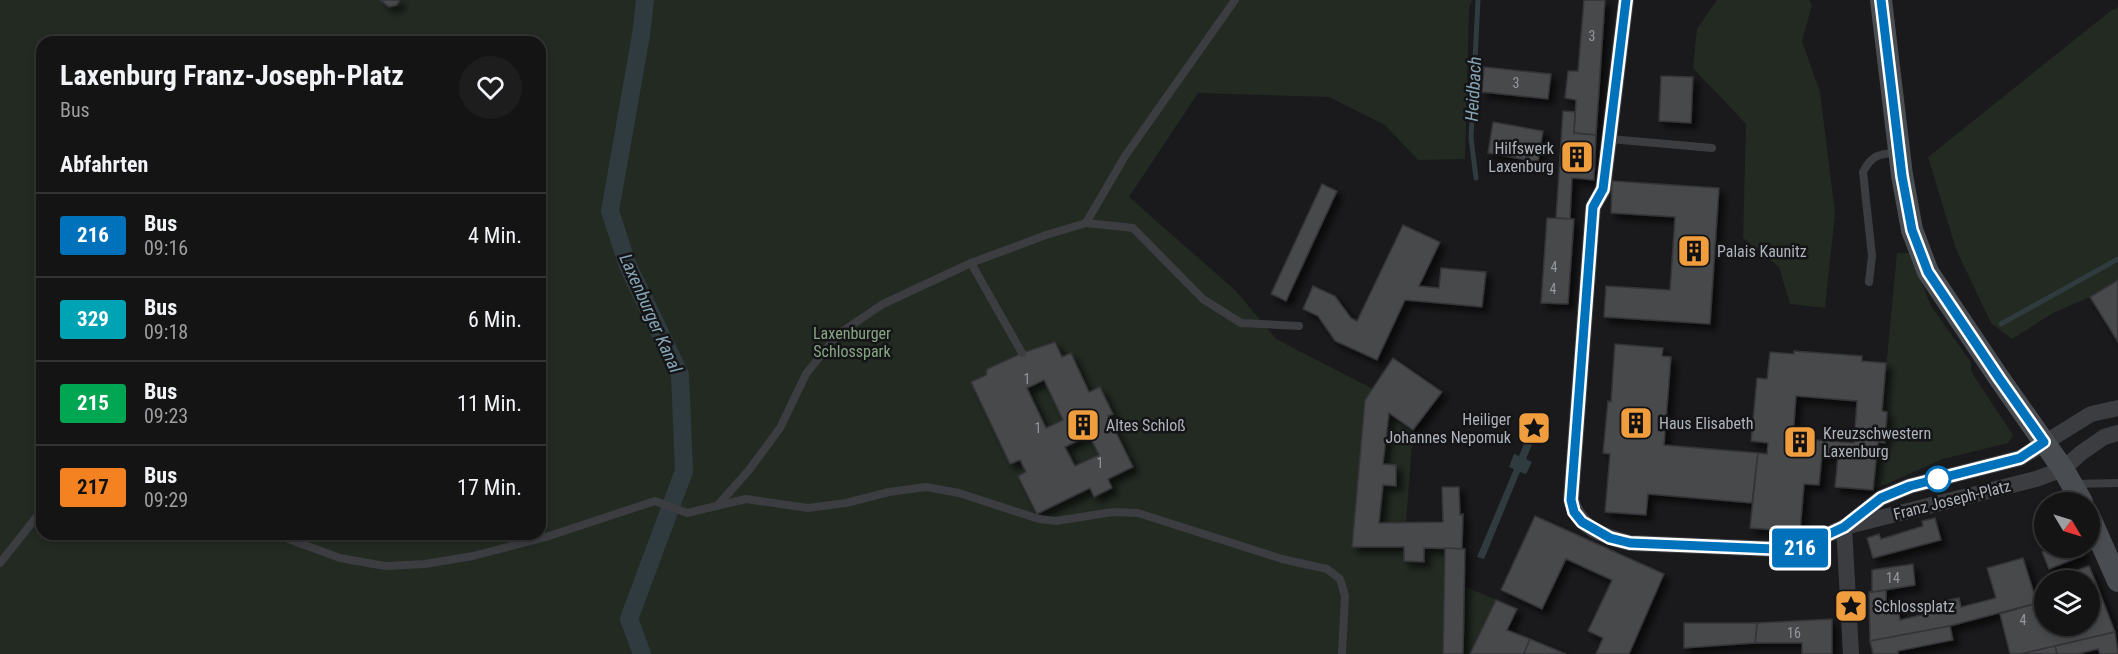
<!DOCTYPE html>
<html lang="de">
<head>
<meta charset="utf-8">
<style>
  body { margin:0; font-family:"Roboto Condensed",sans-serif; background:#1d1d1e; color:#f1f3f6; height:100vh; display:flex; flex-direction:column; font-size:22px; white-space:nowrap }
  * { box-sizing:border-box; margin:0 }
  p { font-size:20px; color:#9d9ea0 }
  .icon { flex:none; width:33px; height:33px; fill:none; stroke:currentColor; stroke-width:2; stroke-linecap:round; stroke-linejoin:round }
  .map { position:relative; flex:1; overflow:hidden }
  .panel { position:absolute; left:36px; top:36px; width:510px; height:504px; display:flex; flex-direction:column; background:#141415; border-radius:18px; box-shadow:0 3px 9px #0003,0 0 0 2px #333334 }
  .panel>* { flex:none }
  .badge { padding:0 12px; border-radius:4px; font-size:21px; line-height:39px }
  .needle { width:39px; rotate:128deg }
  .controls { position:absolute; left:2034px; top:492px; display:grid; gap:12px }
  .controls a { display:grid; place-items:center; width:66px; height:66px; border-radius:50%; background:#141415; box-shadow:0 3px 9px #0003,0 0 0 2px #333334; font-size:30px }
  .map>.badge { position:absolute; translate:-50% -50%; box-shadow:0 0 0 3px #fff }
  h2 { padding:0 24px; font-size:22px; line-height:54px }
  .round { display:grid; place-items:center; flex:none; width:63px; height:63px; border-radius:32px; background:#1d1d1e }
  .headline { display:flex; align-items:center; justify-content:space-between; height:102px; padding:0 24px }
  h1 { font-size:28px; font-weight:700; line-height:45px }
  ul { padding:0; list-style:none }
  li { display:flex; align-items:center; gap:18px; height:84px; padding:0 24px; border-top:2px solid #333334 }
  li div { flex:1 }
  li b { display:block; font-size:22px }
  li em { font-style:normal }
  li .badge { min-width:66px; font-weight:700; text-align:center }
  .map>svg:first-child { display:block }
  .green { fill:#222a22; fill-rule:evenodd }
  .water { fill:#303b40 }
  .lines { fill:none; stroke-linecap:round; stroke-linejoin:round }
  .stream { stroke:#303b40; stroke-width:5 }
  .canal { stroke:#303b40; stroke-width:18 }
  .building { fill:#47484c; stroke:#343438; stroke-width:1.5; fill-rule:evenodd; filter:url(#shadow) }
  .lane { stroke:#3b3d41; stroke-width:8 }
  .street { stroke:#3b3d41; stroke-width:16 }
  .secondary { stroke:#494c51; stroke-width:22 }
  .line-casing { stroke:#fff; stroke-width:14 }
  .line { stroke:#0072bc; stroke-width:9 }
  .stop-dot { fill:#fff; stroke:#0072bc; stroke-width:3 }
  .labels { text-anchor:middle; dominant-baseline:central; stroke-width:5; stroke-linejoin:round; paint-order:stroke }
  .number-label { font-size:14px; fill:#94989f }
  .poi-label { font-size:16px; fill:#adb3bb; stroke:#151517; text-anchor:start }
  .park-label { font-size:16px; fill:#86a684; stroke:#151517 }
  .street-label { font-size:16px; fill:#adb3bb; stroke:#151517 }
  .water-label { font-size:18px; font-style:italic; fill:#85a5b5; stroke:#151517 }
</style>
</head>
<body>
<div class="map">
<svg width="2118" height="654" viewBox="0 0 2118 654">
  <defs>
    <filter id="shadow"><feDropShadow dx="5.5" dy="5.5" stdDeviation="3" flood-color="#0009"/></filter>
  </defs>
  <rect width="100%" height="100%" fill="#1a1a1c"/>
  <g class="green">
    <path d="M0 0H1472L1469 8 1465 159 1418 160 1385 125 1329 97 1198 93 1129 197 1236 291 1276 339 1373 389 1365 400 1352 547H1404V561L1424 562V548H1445L1443 654H0ZM42 42H540V534H42Z"/>
    <polygon points="1717,0 1809,0 1812,5 1802,41 1820,92 1835,213 1825,308 1790,304 1779,267 1743,238 1746,124 1693,68 1697,29"/>
    <polygon points="2118,7 2118,280 2090,297 2053,313 2012,339 1991,323 1956,249 1928,157 2113,9 2114,10"/>
    <polygon points="1897,253 1910,253 1931,306 1970,361 1972,373 2013,435 2008,443 1943,459 1873,490 1878,442 1885,442 1887,412 1882,411"/>
    <polygon points="1389,413 1413,430 1406,523 1379,523 1383,485 1396,486 1396,465 1383,464"/>
    <polygon points="1464,586 1496,600 1470,654 1463,654"/>
  </g>
  <polygon class="water" points="1531,427 1538,430 1526,459 1532,462 1526,474 1520,472 1484,559 1477,557 1514,469 1509,467 1514,454 1519,456"/>
  <g class="lines">
    <g class="stream">
      <polyline points="1476,178 1471,138 1478,0"/>
      <polyline points="2001,324 2118,259"/>
    </g>
    <polyline class="canal" points="642,654 629,619 684,471 680,375 628,266 610,211 641,35 645,0"/>
  </g>
  <g class="building">
    <polygon points="380,0 400,0 397,5 389,7"/>
    <polygon points="1584,0 1605,0 1596,135 1574,133 1576,100 1565,98 1568,71 1578,71"/>
    <polygon points="1484,67 1551,74 1548,99 1482,92"/>
    <polygon points="1661,76 1693,77 1691,123 1659,121"/>
    <polygon points="1563,111 1575,112 1574,133 1596,135 1594,180 1572,178 1570,219 1556,218"/>
    <polygon points="1493,122 1543,131 1538,162 1488,153"/>
    <polygon points="1612,181 1719,188 1710,324 1604,317 1606,286 1670,290 1675,217 1611,213"/>
    <polygon points="1322,184 1337,191 1286,301 1271,294"/>
    <polygon points="1547,218 1574,219 1568,304 1541,303"/>
    <polygon points="1403,225 1440,242 1419,286 1439,288 1441,268 1486,272 1482,307 1405,300 1377,360 1335,341 1318,316 1303,309 1313,286 1335,296 1351,318 1357,321"/>
    <polygon points="2118,280 2118,342 2090,297"/>
    <path d="M1055 342 1062 357 1071 353 1089 392 1100 387 1113 414 1108 416 1133 467 1108 479 1112 488 1094 497 1090 488 1037 514 1018 476 1026 472 1020 460 1010 464 971 382 986 375 987 369 1022 353ZM1044 380 1063 420 1046 428 1027 388ZM1089 435 1099 455 1075 466 1065 447Z"/>
    <polygon points="1615,344 1663,348 1662,356 1671,357 1664,445 1758,453 1752,503 1648,494 1646,515 1605,512 1610,454 1603,453 1608,401 1611,402"/>
    <path d="M1794 351 1862 356V361L1886 363 1882 411 1887 412 1885 443 1878 442 1873 490 1835 487 1838 456 1822 455 1819 485 1804 484 1800 532 1750 528 1758 453 1767 454 1768 443 1751 441 1757 378 1767 379 1770 352 1794 354ZM1796 396 1857 401 1854 443 1793 438Z"/>
    <polygon points="1393,358 1442,392 1413,430 1389,413 1383,464 1396,465 1396,486 1383,485 1379,523 1443,522 1442,487 1459,487 1460,515 1463,514 1462,549 1424,548 1424,562 1404,561 1404,547 1352,547 1365,400"/>
    <polygon points="1535,516 1664,574 1629,654 1596,654 1603,638 1588,631 1612,580 1566,559 1542,609 1501,590"/>
    <polygon points="1935,518 1941,540 1873,558 1867,538 1879,534 1881,539 1923,526 1922,521"/>
    <polygon points="1445,548 1465,549 1463,654 1443,654"/>
    <polygon points="2053,548 2081,548 2084,555 2049,569 2042,552"/>
    <polygon points="2023,558 2037,603 1950,626 1870,641 1869,592 1886,590 1886,602 1897,601 1900,620 1925,614 1923,605 1959,598 1961,607 1996,598 1987,568"/>
    <polygon points="1913,564 1915,585 1872,592 1872,570"/>
    <polygon points="2089,566 2096,583 2090,585 2090,580 2051,580"/>
    <polygon points="2096,583 2115,632 2021,654 2010,654 2000,614 2044,601 2044,626 2090,626 2090,585"/>
    <polygon points="2044,593 2044,601 2037,603 2035,596"/>
    <polygon points="1496,600 1517,609 1507,630 1530,639 1524,654 1470,654"/>
    <polygon points="1832,619 1832,654 1802,654 1802,643 1755,643 1757,623"/>
    <polygon points="1684,623 1757,623 1755,643 1684,648"/>
    <polygon points="1950,626 1953,640 1898,651 1898,654 1873,654 1870,641"/>
    <polygon points="2115,632 2118,654 2100,654 2098,649 2078,654 2057,654 2055,646"/>
    <polygon points="1530,639 1566,654 1524,654"/>
    <polygon points="2055,646 2057,654 2021,654"/>
  </g>
  <g class="lines">
    <g class="lane">
      <polyline points="1610,139 1712,148"/>
      <polyline points="1086,223 1133,228 1203,299 1241,323 1299,326"/>
      <polyline points="971,263 1022,353"/>
      <path d="M1869 282 1872 256 1863 172C1872 154 1880 154 1899 152"/>
      <polyline points="2073,484 2118,483"/>
      <polyline points="718,505 749,470 780,428 806,374 837,335 883,304 971,263 1046,235 1086,223 1125,156 1235,0"/>
      <polyline points="275,534 340,558 385,566 425,564 473,556 546,537 655,501 687,513 746,499 808,508 846,503 889,492 926,487 959,493 1039,519 1056,521 1113,512 1138,513 1282,559 1327,569 1340,579 1345,596 1342,654"/>
      <polyline points="0,563 42,510"/>
    </g>
    <g class="street">
      <path d="M1626 0 1603 190 1593 207 1571 500C1579 529 1603 536 1630 543L1795 550 1844 527 2036 479 2063 469 2081 453 2104 437 2118 433"/>
      <polyline points="1850,523 1881,498 1910,486 2020,458 2091,414 2118,408"/>
      <polyline points="1844,527 1851,654"/>
    </g>
    <g class="secondary">
      <polyline points="1881,0 1902,175 1912,230 1928,272 1999,378 2063,469 2082,502"/>
      <polyline points="2090,518 2118,581"/>
    </g>
  </g>
  <g class="lines">
    <defs>
      <polyline id="line" points="1626,0 1603,189 1593,207 1571,500 1574,512 1582,522 1610,538 1630,543 1795,550 1844,527 1881,498 1910,486 2020,458 2044,442 1999,378 1928,272 1912,230 1902,176 1881,0"/>
    </defs>
    <use href="#line" class="line-casing"/>
    <use href="#line" class="line"/>
  </g>
  <defs>
    <symbol id="building-square" viewBox="-11 -11 22 22"><rect x="-9" y="-9" width="18" height="18" rx="4" fill="#f09d3e" stroke="#151517"/><path d="M-4-6H4V6H1V3H-1V6H-4ZM-2.5-4.3h1.7v1.8h-1.7ZM.8-4.3h1.7v1.8H.8ZM-2.5-1h1.7V.8h-1.7ZM.8-1h1.7V.8H.8Z" fill="#111"/></symbol>
    <symbol id="sight-square" viewBox="-11 -11 22 22"><rect x="-9" y="-9" width="18" height="18" rx="4" fill="#f09d3e" stroke="#151517"/><path d="M0-6L1.8-2.2L6-1.7L2.9 1.2L3.7 5.4L0 3.3L-3.7 5.4L-2.9 1.2L-6-1.7L-1.8-2.2Z" fill="#111"/></symbol>
  </defs>
  <g fill-rule="evenodd">
    <use href="#building-square" x="1558" y="138" width="38" height="38"/>
    <use href="#building-square" x="1675" y="232" width="38" height="38"/>
    <use href="#building-square" x="1617" y="404" width="38" height="38"/>
    <use href="#building-square" x="1064" y="406" width="38" height="38"/>
    <use href="#sight-square" x="1515" y="409" width="38" height="38"/>
    <use href="#building-square" x="1781" y="423" width="38" height="38"/>
    <use href="#sight-square" x="1832" y="587" width="38" height="38"/>
  </g>
  <circle class="stop-dot" cx="1938" cy="479" r="12"/>
  <g class="labels">
    <g class="number-label">
      <text x="1592" y="36">3</text>
      <text x="1516" y="83">3</text>
      <text x="1554" y="267">4</text>
      <text x="1553" y="289">4</text>
      <text x="1027" y="379">1</text>
      <text x="1038" y="428">1</text>
      <text x="1100" y="463">1</text>
      <text x="1893" y="578">14</text>
      <text x="2023" y="620">4</text>
      <text x="1794" y="633">16</text>
    </g>
    <g class="poi-label">
      <text x="1554" y="148" text-anchor="end">Hilfswerk<tspan x="1554" dy="18">Laxenburg</tspan></text>
      <text x="1717" y="251">Palais Kaunitz</text>
      <text x="1511" y="419" text-anchor="end">Heiliger<tspan x="1511" dy="18">Johannes Nepomuk</tspan></text>
      <text x="1659" y="423">Haus Elisabeth</text>
      <text x="1106" y="425">Altes Schloß</text>
      <text x="1823" y="433">Kreuzschwestern<tspan x="1823" dy="18">Laxenburg</tspan></text>
      <text x="1874" y="606">Schlossplatz</text>
    </g>
    <g class="park-label">
      <text x="852" y="333">Laxenburger<tspan x="852" dy="18">Schlosspark</tspan></text>
    </g>
    <g class="street-label">
      <text transform="translate(1952 500) rotate(-14)">Franz Joseph-Platz</text>
    </g>
    <g class="water-label">
      <text transform="translate(1473 89) rotate(-87)">Heidbach</text>
      <text transform="translate(651 313) rotate(66)">Laxenburger Kanal</text>
    </g>
  </g>
</svg>
<div class="controls">
<a><svg class="needle" viewBox="-14 -14 28 28"><path d="M0-13l5 13h-10z" fill="#e53935"/><path d="M0 13l5-13h-10z" fill="#9d9ea0"/></svg></a>
<a><svg class="icon" aria-label="layers" viewBox="0 0 24 24"><path d="M12 4l9 5-9 5-9-5zM3 14l9 5 9-5"/></svg></a>
</div>
<b class="badge" style="left:1800px;top:548px;background:#0072bc;color:#fff">216</b>
<section class="panel">
<div class="headline"><div><h1>Laxenburg Franz-Joseph-Platz</h1><p>Bus</p></div><a class="round"><svg class="icon" aria-label="heart" viewBox="0 0 24 24"><path d="M12 20l-8-8c-3-5 5-10 8-4 3-6 11-1 8 4z"/></svg></a></div>
<h2>Abfahrten</h2>
<ul>
<li><span class="badge" style="background:#0072bc;color:#fff">216</span><div><b>Bus</b><p>09:16</p></div><em>4 Min.</em></li>
<li><span class="badge" style="background:#00a3b4;color:#fff">329</span><div><b>Bus</b><p>09:18</p></div><em>6 Min.</em></li>
<li><span class="badge" style="background:#00a651;color:#fff">215</span><div><b>Bus</b><p>09:23</p></div><em>11 Min.</em></li>
<li><span class="badge" style="background:#f58220;color:#111">217</span><div><b>Bus</b><p>09:29</p></div><em>17 Min.</em></li>
</ul>
</section>
</div>
</body>
</html>
